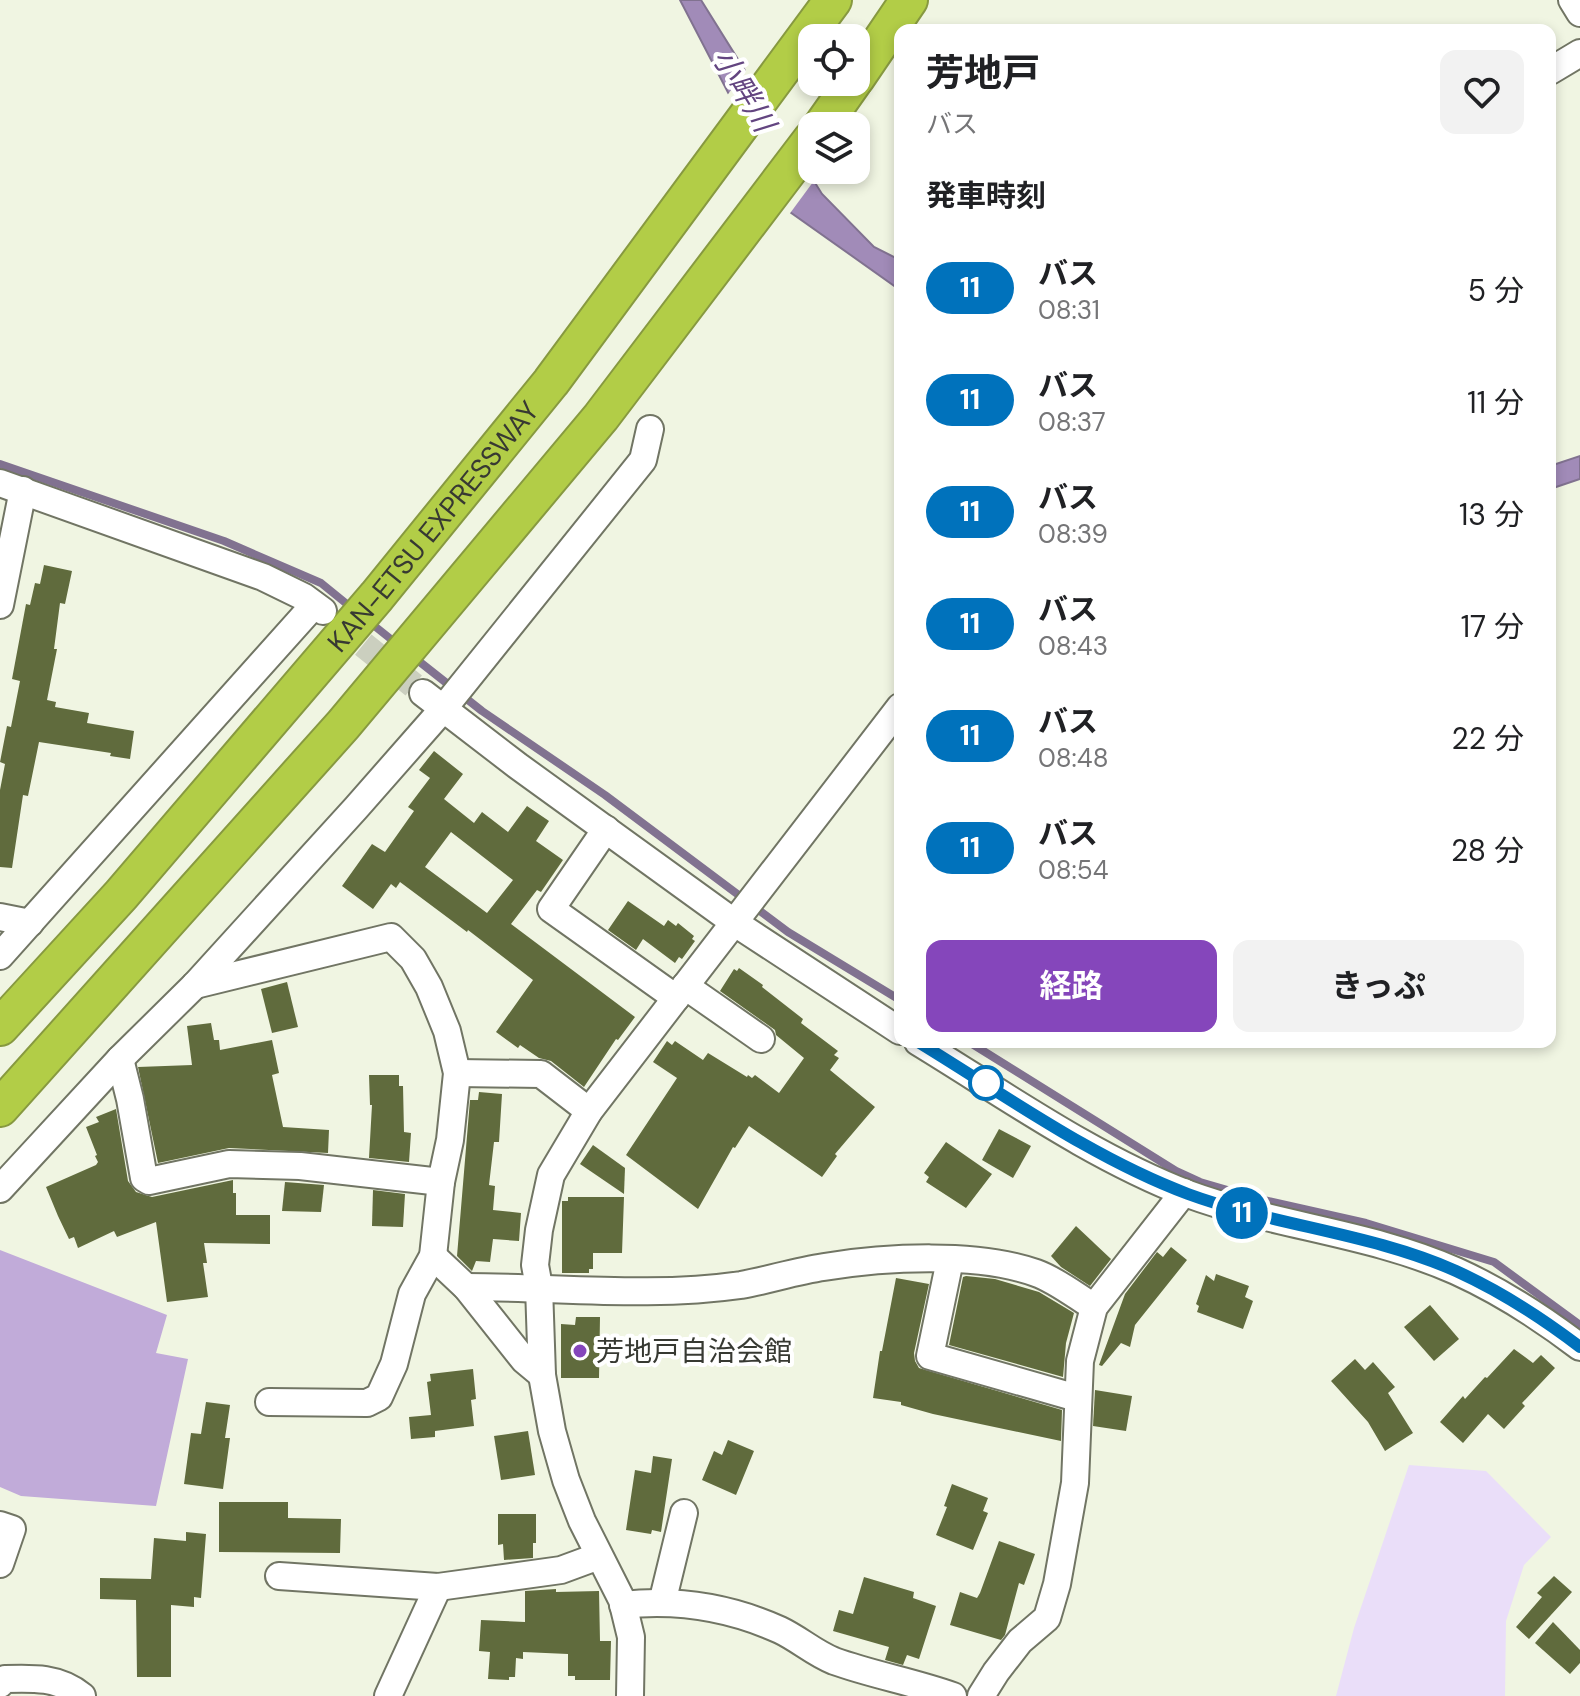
<!DOCTYPE html>
<html lang="ja">
<head>
<meta charset="utf-8">
<style>
  body { margin:0; font-family:"DM Sans","Noto Sans JP",sans-serif; background:#f2f2f2; color:#202124; height:100vh; display:flex; flex-direction:column; font-size:30px; white-space:nowrap }
  * { box-sizing:border-box; margin:0 }
  p { font-size:26px; color:#757577 }
  .icon { flex:none; width:44px; height:44px; fill:none; stroke:currentColor; stroke-width:2; stroke-linecap:round; stroke-linejoin:round }
  .map { position:relative; flex:1; overflow:hidden }
  .panel { position:absolute; left:894px; top:24px; width:662px; height:1024px; display:flex; flex-direction:column; background:#fff; border-radius:16px; box-shadow:0 4px 12px #0003 }
  .panel>* { flex:none }
  .badge { padding:0 16px; border-radius:26px; font-size:28px; line-height:52px }
  .tools { position:absolute; left:798px; top:24px; display:grid; gap:16px }
  .tools a { display:grid; place-items:center; width:72px; height:72px; border-radius:16px; background:#fff; box-shadow:0 4px 12px #0003; font-size:40px }
  .map>.badge { position:absolute; translate:-50% -50%; box-shadow:0 0 0 4px #fff }
  h2 { padding:0 32px; font-size:30px; line-height:72px }
  .round { display:grid; place-items:center; flex:none; width:84px; height:84px; border-radius:16px; background:#f2f2f2 }
  .summary { display:flex; align-items:center; justify-content:space-between; height:136px; padding:0 32px }
  h1 { font-size:38px; font-weight:700; line-height:60px }
  .button { display:flex; gap:16px; margin-top:auto; padding:16px 32px }
  .button a { flex:1; height:92px; border-radius:16px; background:#8546bb; color:#fff; font-size:32px; font-weight:700; line-height:92px; text-align:center }
  .button a+a { background:#f2f2f2; color:#202124 }
  ul { padding:0; list-style:none }
  li { display:flex; align-items:center; gap:24px; height:112px; padding:0 32px }
  li div { flex:1 }
  li b { display:block; font-size:30px }
  li em { font-style:normal }
  li .badge { min-width:88px; font-weight:700; text-align:center }
  .map>svg:first-child { display:block }
  .green { fill:#eadef9 }
  .forest { fill:#c1abd9 }
  .water { fill:#a18bb8; stroke:#817290; stroke-width:2 }
  .pier { fill:#f0f5e2 }
  .lines { fill:none; stroke-linecap:round; stroke-linejoin:round }
  .stream { stroke:#817290; stroke-width:8 }
  .building { fill:#606b3d; fill-rule:evenodd }
  .minor-tunnel { stroke:#cbcfbf; stroke-width:26; stroke-dasharray:26 13; stroke-linecap:butt }
  .minor-casing { stroke:#717564; stroke-width:30 }
  .highway-casing { stroke:#879940; stroke-width:40 }
  .minor { stroke:#fff; stroke-width:26 }
  .highway { stroke:#b2cd47; stroke-width:36 }
  .line-casing { stroke:#fff; stroke-width:18 }
  .line { stroke:#0072bc; stroke-width:12 }
  .stop-dot { fill:#fff; stroke:#0072bc; stroke-width:4 }
  .poi-dot { fill:#8546bb; stroke:#fff; stroke-width:3 }
  .labels { text-anchor:middle; dominant-baseline:central; stroke-width:8; stroke-linejoin:round; paint-order:stroke }
  .street-label { font-size:28px; fill:#373932; stroke:#fff }
  .poi-label { font-size:28px; fill:#373932; stroke:#fff; text-anchor:start }
  .water-label { font-size:30px; font-style:italic; fill:#634580; stroke:#fff }
</style>
</head>
<body>
<div class="map">
<svg width="1580" height="1696" viewBox="0 0 1580 1696">
  <rect width="100%" height="100%" fill="#f0f5e2"/>
  <polygon class="green" points="1409,1465 1486,1471 1551,1537 1524,1565 1506,1621 1505,1696 1336,1696 1354,1628"/>
  <polygon class="forest" points="0,1250 167,1315 156,1353 188,1359 156,1506 21,1496 0,1487"/>
  <g class="water">
    <polygon points="680,0 701,0 822,194 874,247 900,260 900,290 790,212"/>
    <polygon points="1580,456 1580,479 1550,489 1550,466"/>
  </g>
  <polygon class="pier" points="748,67 816,178 788,216 726,97"/>
  <g class="lines">
    <g class="stream">
      <polyline points="0,464 224,541 321,583 353,609"/>
      <polyline points="367,620 397,644"/>
      <polyline points="411,655 482,711 605,795 788,932 900,1000"/>
      <polyline points="969,1042 1176,1171 1200,1182 1255,1198 1366,1223 1494,1262 1580,1325"/>
    </g>
  </g>
  <g class="building">
    <polygon points="44,565 72,571 65,604 60,603 54,649 57,649 47,700 56,702 55,707 89,713 87,723 134,731 130,759 110,756 111,753 39,742 28,796 23,795 12,868 0,867 0,790 5,764 0,762 7,726 11,727 20,681 12,679 26,604 30,605 35,583 40,584"/>
    <path d="M434 751 463 774 444 799 474 823 482 812 508 832 527 806 549 821 536 841 563 860 541 892 537 890 511 924 635 1017 618 1040 616 1039 584 1087 551 1061 539 1058 520 1045 518 1048 496 1032 533 980 468 930 467 932 400 882 396 888 391 884 373 909 342 886 372 844 385 852 414 811 408 807 430 778 419 770ZM451 832 513 880 487 913 425 867Z"/>
    <polygon points="628,901 664,926 668,920 676,926 678,923 694,936 692,939 695,941 682,959 679,957 675,963 643,939 636,950 608,930"/>
    <polygon points="739,968 763,985 762,987 803,1019 801,1023 838,1051 834,1055 839,1058 830,1070 875,1107 835,1154 837,1156 822,1177 749,1126 735,1148 733,1147 698,1209 626,1155 677,1078 653,1062 667,1041 672,1045 675,1041 703,1060 708,1053 747,1077 748,1075 752,1078 755,1075 779,1093 804,1058 776,1035 775,1030 720,991 734,969 737,971"/>
    <polygon points="287,982 298,1027 272,1033 261,989"/>
    <polygon points="211,1023 214,1040 219,1040 220,1050 272,1040 279,1073 272,1075 283,1127 329,1130 328,1153 229,1148 158,1163 138,1067 192,1065 187,1026"/>
    <polygon points="369,1075 399,1075 399,1086 403,1086 404,1132 411,1133 409,1162 369,1158 372,1105 370,1105"/>
    <polygon points="479,1092 502,1094 499,1142 494,1142 489,1185 495,1186 493,1210 521,1213 519,1241 493,1239 490,1262 476,1261 472,1271 457,1256 470,1100 478,1100"/>
    <polygon points="116,1109 128,1181 136,1192 152,1197 233,1180 233,1193 236,1193 236,1215 270,1215 270,1244 204,1243 207,1263 203,1263 208,1297 167,1302 156,1222 117,1237 114,1231 78,1248 74,1237 69,1239 58,1216 46,1187 96,1165 98,1162 95,1156 97,1155 86,1127 99,1122 96,1117"/>
    <polygon points="999,1129 1031,1146 1013,1178 982,1160"/>
    <polygon points="946,1142 992,1174 966,1208 926,1182 929,1177 924,1173"/>
    <polygon points="593,1145 625,1168 624,1194 580,1164"/>
    <polygon points="285,1182 324,1185 321,1212 282,1211"/>
    <polygon points="373,1190 405,1194 403,1227 372,1226"/>
    <polygon points="568,1197 624,1197 622,1253 593,1253 593,1269 589,1269 589,1273 562,1273 562,1201 568,1201"/>
    <polygon points="1076,1226 1111,1259 1090,1286 1061,1267 1051,1256"/>
    <polygon points="1171,1247 1187,1260 1135,1325 1130,1347 1121,1343 1102,1366 1099,1365 1125,1294 1157,1252 1163,1257"/>
    <polygon points="1216,1274 1249,1286 1245,1297 1253,1301 1243,1329 1197,1312 1199,1306 1196,1304 1206,1275 1214,1281"/>
    <polygon points="966,1276 995,1279 1039,1292 1074,1313 1066,1343 1063,1377 949,1345 963,1277"/>
    <polygon points="896,1278 929,1284 914,1353 915,1361 919,1368 1062,1410 1061,1441 933,1414 901,1405 901,1402 873,1398 880,1351 882,1351"/>
    <polygon points="1430,1305 1459,1339 1434,1361 1404,1327"/>
    <polygon points="576,1317 600,1317 599,1378 561,1378 561,1324 575,1325"/>
    <polygon points="1514,1349 1533,1363 1541,1355 1555,1368 1522,1403 1525,1406 1504,1429 1488,1414 1463,1443 1440,1422 1463,1396 1465,1399 1485,1377 1487,1378"/>
    <polygon points="1355,1359 1365,1370 1373,1362 1395,1387 1388,1393 1413,1433 1385,1451 1368,1422 1331,1381"/>
    <polygon points="473,1369 476,1399 471,1400 474,1426 435,1431 435,1437 411,1439 409,1417 431,1415 427,1382 431,1381 430,1374"/>
    <polygon points="1095,1390 1132,1396 1126,1431 1093,1426"/>
    <polygon points="206,1402 230,1405 225,1438 230,1438 223,1489 184,1484 191,1433 201,1434"/>
    <polygon points="528,1431 535,1475 501,1480 494,1436"/>
    <polygon points="728,1440 754,1451 736,1495 702,1480 714,1451 722,1455"/>
    <polygon points="653,1456 672,1459 661,1532 652,1530 651,1534 626,1530 635,1470 651,1473"/>
    <polygon points="952,1484 988,1498 983,1511 988,1513 973,1550 936,1535 947,1507 944,1506"/>
    <polygon points="219,1502 288,1502 288,1518 341,1519 340,1553 219,1552"/>
    <polygon points="498,1514 536,1514 536,1543 533,1543 533,1558 504,1560 503,1544 498,1545"/>
    <polygon points="186,1532 206,1534 201,1598 194,1597 194,1607 171,1605 171,1677 137,1677 136,1600 100,1599 100,1578 151,1579 154,1538 186,1541"/>
    <polygon points="999,1541 1035,1554 1024,1585 1019,1583 1005,1635 1001,1640 950,1625 960,1592 977,1598 980,1593"/>
    <polygon points="1554,1576 1572,1592 1529,1639 1516,1627 1542,1597 1537,1593"/>
    <polygon points="864,1577 914,1592 913,1598 936,1606 919,1659 907,1655 903,1665 885,1660 889,1647 833,1631 839,1610 853,1614"/>
    <polygon points="556,1589 556,1592 599,1591 600,1641 611,1641 610,1680 575,1680 575,1676 568,1676 568,1654 523,1652 523,1659 516,1658 515,1677 509,1677 509,1680 488,1679 490,1652 479,1651 481,1620 525,1622 525,1591"/>
    <polygon points="1553,1622 1580,1650 1580,1663 1570,1674 1535,1643"/>
  </g>
  <g class="lines">
    <polyline class="minor-tunnel" points="333,620 423,693"/>
    <defs>
      <g id="minor">
        <polyline points="1572,0 1580,13"/>
        <polyline points="1550,71 1580,53"/>
        <polyline points="0,483 263,577 304,597 323,611"/>
        <polyline points="0,605 23,490"/>
        <polyline points="423,693 518,766 735,923 900,1031"/>
        <polyline points="606,829 551,909 676,998"/>
        <polyline points="0,917 30,923"/>
        <polyline points="0,956 314,605"/>
        <polyline points="195,985 391,937 413,959 429,987 447,1031 457,1073 450,1140 441,1182 433,1256 412,1294 394,1364 379,1397 367,1403 269,1402"/>
        <polyline points="685,986 761,1039"/>
        <path d="M918 1042C1005 1095 1092 1157 1188 1194 1275 1226 1371 1233 1456 1271 1500 1291 1542 1318 1580 1347"/>
        <polyline points="120,1059 130,1099 144,1178 149,1181 229,1164 300,1166 441,1182"/>
        <polyline points="457,1073 541,1074 589,1111"/>
        <polyline points="0,1189 120,1059 195,985 356,808 443,709 643,460 650,429"/>
        <polyline points="433,1256 466,1287 524,1360 542,1375"/>
        <polyline points="950,1260 930,1356 1077,1398"/>
        <path d="M466 1287C558 1287 650 1298 741 1285 769 1280 796 1271 824 1267 886 1257 977 1252 1036 1273 1056 1280 1076 1296 1094 1307"/>
        <polyline points="0,1525 12,1529 0,1564"/>
        <polyline points="279,1576 438,1587 561,1570 599,1556"/>
        <polyline points="662,1603 684,1513"/>
        <path d="M623 1605C677 1599 731 1608 780 1630 799 1639 814 1653 834 1661 873 1675 914 1682 953 1696"/>
        <path d="M0 1684 5 1679C33 1678 59 1677 82 1696"/>
        <polyline points="388,1696 438,1587"/>
        <polyline points="630,1696 631,1637 622,1600 582,1521 566,1480 552,1431 542,1375 539,1287 535,1265 539,1230 551,1175 589,1111 900,707"/>
        <polyline points="981,1696 996,1672 1020,1641 1047,1618 1057,1584 1075,1483 1080,1361 1094,1307 1184,1192"/>
      </g>
      <g id="highway">
        <polyline points="856,78 909,0"/>
        <polyline points="822,126 853,82"/>
        <path id="s1" d="M0 1027 121 895 377 596 551 382 833 0"/>
        <polyline points="0,1108 343,725 601,417 812,139"/>
      </g>
    </defs>
    <use href="#minor" class="minor-casing"/>
    <use href="#highway" class="highway-casing"/>
    <use href="#minor" class="minor"/>
    <use href="#highway" class="highway"/>
  </g>
  <g class="lines">
    <defs>
      <path id="line" d="M918 1042C1005 1095 1092 1158 1188 1194 1275 1226 1371 1233 1456 1271 1500 1291 1542 1318 1580 1347"/>
    </defs>
    <use href="#line" class="line-casing"/>
    <use href="#line" class="line"/>
  </g>
  <circle class="stop-dot" cx="986" cy="1083" r="16"/>
  <circle class="poi-dot" cx="580" cy="1351" r="8"/>
  <g class="labels">
    <g class="street-label">
      <text stroke="none"><textPath href="#s1" startOffset="662">KAN-ETSU EXPRESSWAY</textPath></text>
    </g>
    <g class="poi-label">
      <text x="596" y="1351">芳地戸自治会館</text>
    </g>
    <g class="water-label">
      <text transform="translate(744 90) rotate(59)">小畔川</text>
    </g>
  </g>
</svg>
<div class="tools">
<a><svg class="icon" aria-label="locate" viewBox="0 0 24 24"><circle cx="12" cy="12" r="6"/><path d="M12 2v4M12 18v4M2 12h4M18 12h4"/></svg></a>
<a><svg class="icon" aria-label="layers" viewBox="0 0 24 24"><path d="M12 4l9 5-9 5-9-5zM3 14l9 5 9-5"/></svg></a>
</div>
<b class="badge" style="left:1242px;top:1213px;background:#0072bc;color:#fff">11</b>
<section class="panel">
<div class="summary"><div><h1>芳地戸</h1><p>バス</p></div><a class="round"><svg class="icon" aria-label="heart" viewBox="0 0 24 24"><path d="M12 20l-8-8c-3-5 5-10 8-4 3-6 11-1 8 4z"/></svg></a></div>
<h2>発車時刻</h2>
<ul>
<li><span class="badge" style="background:#0072bc;color:#fff">11</span><div><b>バス</b><p>08:31</p></div><em>5 分</em></li>
<li><span class="badge" style="background:#0072bc;color:#fff">11</span><div><b>バス</b><p>08:37</p></div><em>11 分</em></li>
<li><span class="badge" style="background:#0072bc;color:#fff">11</span><div><b>バス</b><p>08:39</p></div><em>13 分</em></li>
<li><span class="badge" style="background:#0072bc;color:#fff">11</span><div><b>バス</b><p>08:43</p></div><em>17 分</em></li>
<li><span class="badge" style="background:#0072bc;color:#fff">11</span><div><b>バス</b><p>08:48</p></div><em>22 分</em></li>
<li><span class="badge" style="background:#0072bc;color:#fff">11</span><div><b>バス</b><p>08:54</p></div><em>28 分</em></li>
</ul>
<div class="button"><a>経路</a><a>きっぷ</a></div>
</section>
</div>
</body>
</html>
